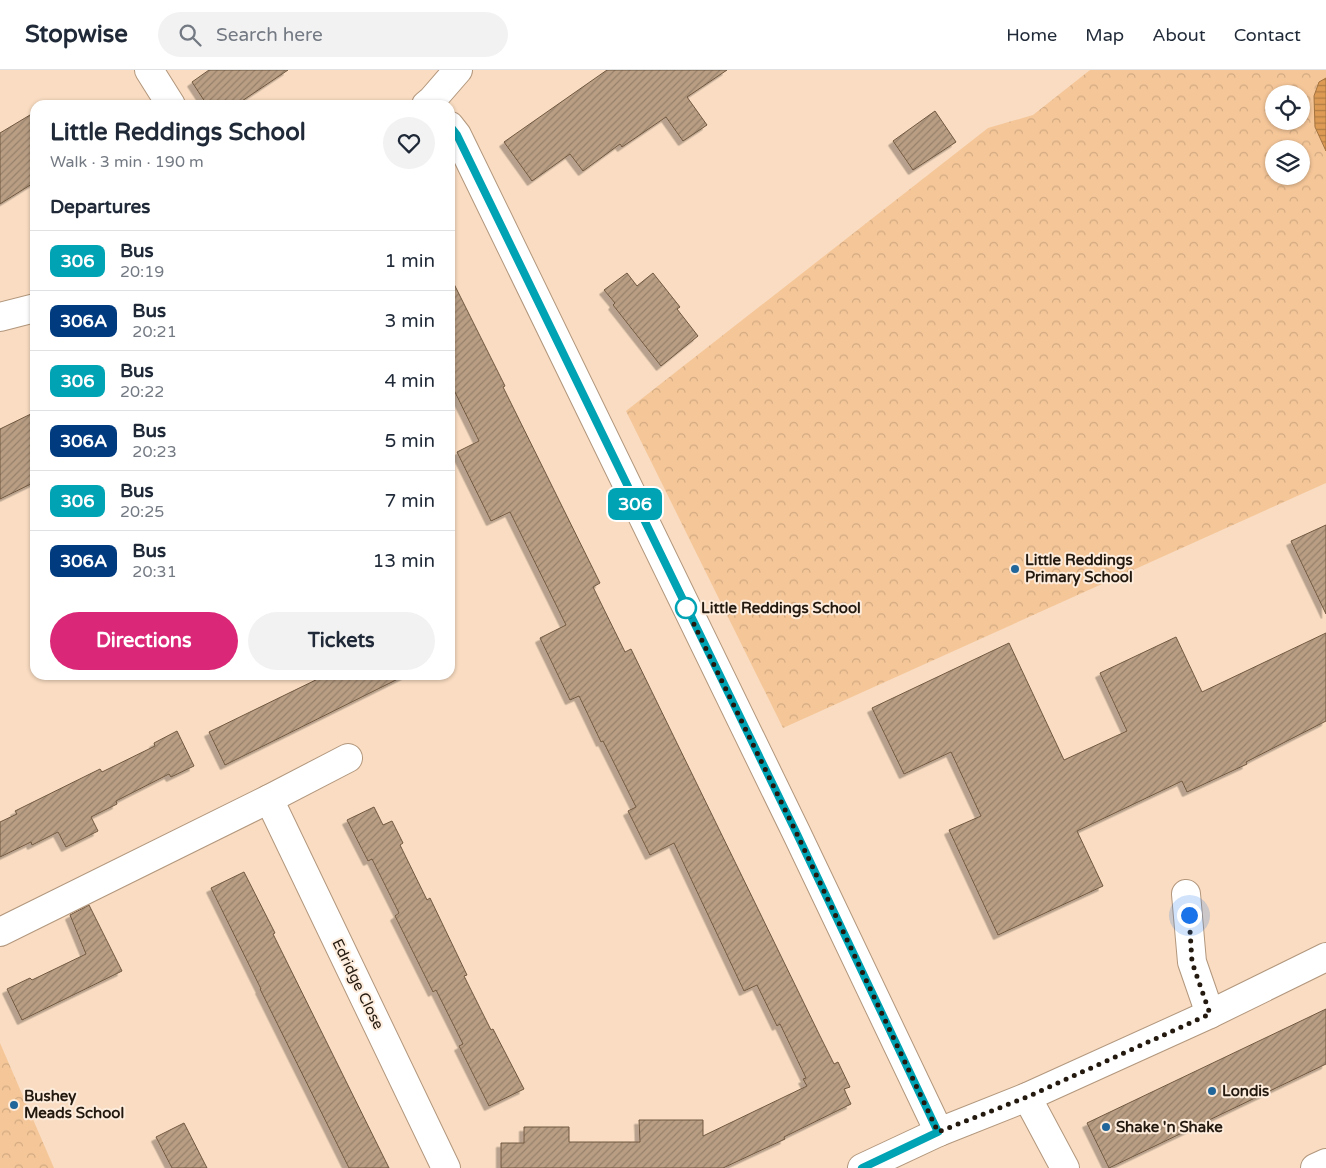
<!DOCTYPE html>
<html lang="en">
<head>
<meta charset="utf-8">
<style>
  body { margin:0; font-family:"Varela Round",sans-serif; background:#f2f2f3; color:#1f2937; height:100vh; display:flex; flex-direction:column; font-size:19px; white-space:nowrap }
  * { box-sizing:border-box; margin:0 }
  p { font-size:16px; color:#747a83 }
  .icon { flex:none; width:28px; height:28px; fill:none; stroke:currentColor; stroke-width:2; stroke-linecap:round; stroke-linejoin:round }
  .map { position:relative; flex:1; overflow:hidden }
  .panel { position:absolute; left:30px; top:30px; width:425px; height:580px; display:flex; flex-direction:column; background:#fff; border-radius:15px; box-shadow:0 1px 4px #0004 }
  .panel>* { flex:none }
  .badge { padding:0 10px; border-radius:8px; font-size:18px; line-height:32px }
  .fabs { position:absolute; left:1265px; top:15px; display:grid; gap:10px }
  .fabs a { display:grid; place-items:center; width:45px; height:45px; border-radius:50%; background:#fff; box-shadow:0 1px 4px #0004; font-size:25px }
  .you { position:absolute; width:25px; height:25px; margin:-12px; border:4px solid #fff; border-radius:50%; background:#1a73e8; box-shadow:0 0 0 8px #1a73e833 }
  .map>.badge { position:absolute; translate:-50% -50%; box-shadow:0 0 0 2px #fff }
  h2 { padding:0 20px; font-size:19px; line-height:45px }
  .round { display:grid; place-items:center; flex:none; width:52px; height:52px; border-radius:26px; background:#f2f2f3 }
  .summary { display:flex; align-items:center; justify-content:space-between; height:85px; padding:0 20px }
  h1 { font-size:24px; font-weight:700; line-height:38px }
  .primary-button { display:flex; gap:10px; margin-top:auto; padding:10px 20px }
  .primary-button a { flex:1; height:58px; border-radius:30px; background:#db2777; color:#fff; font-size:20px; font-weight:700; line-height:58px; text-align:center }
  .primary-button a+a { background:#f2f2f3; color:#1f2937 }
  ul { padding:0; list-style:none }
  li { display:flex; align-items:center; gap:15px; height:60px; padding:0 20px; border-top:1px solid #e0e1e3 }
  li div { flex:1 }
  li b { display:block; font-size:19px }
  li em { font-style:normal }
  li .badge { min-width:55px; font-weight:700; text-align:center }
  header { display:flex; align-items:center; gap:30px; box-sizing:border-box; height:70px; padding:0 25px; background:#fff; border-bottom:1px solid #e0e1e3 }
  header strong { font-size:24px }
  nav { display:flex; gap:28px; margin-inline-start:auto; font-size:18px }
  .search { width:350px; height:45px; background:#f2f2f3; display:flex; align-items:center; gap:12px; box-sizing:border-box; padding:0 18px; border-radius:28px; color:#747a83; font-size:19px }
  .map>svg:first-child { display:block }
  .forest { fill:url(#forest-crowns); fill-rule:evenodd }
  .water { fill:url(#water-rules); stroke:#a4733f }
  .building { fill:url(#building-hatch); stroke:#715941; filter:url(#shadow) }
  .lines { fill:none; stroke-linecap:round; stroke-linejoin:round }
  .minor-casing { stroke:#b2977d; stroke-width:30 }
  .minor { stroke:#fff; stroke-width:28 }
  .line-casing { stroke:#fff; stroke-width:11 }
  .line { stroke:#00a3b4; stroke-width:8 }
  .walk { stroke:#23190f; stroke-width:5; stroke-dasharray:0 9 }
  .poi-dot { fill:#20669a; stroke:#fdecdb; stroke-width:2 }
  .stop-dot { fill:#fff; stroke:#00a3b4; stroke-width:2.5 }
  .labels { text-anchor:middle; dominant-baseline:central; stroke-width:4; stroke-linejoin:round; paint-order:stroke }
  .poi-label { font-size:15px; font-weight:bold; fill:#23190f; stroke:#fdecdb; text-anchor:start }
  .stop-label { font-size:15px; font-weight:bold; fill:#23190f; stroke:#fdecdb; text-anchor:start }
  .street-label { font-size:15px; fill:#23190f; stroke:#fdecdb }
</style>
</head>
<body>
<header>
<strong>Stopwise</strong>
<div class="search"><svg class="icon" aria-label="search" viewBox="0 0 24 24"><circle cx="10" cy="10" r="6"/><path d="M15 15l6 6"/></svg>Search here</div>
<nav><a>Home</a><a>Map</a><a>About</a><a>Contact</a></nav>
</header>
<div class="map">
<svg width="1326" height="1098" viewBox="0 0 1326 1098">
  <defs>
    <pattern id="forest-crowns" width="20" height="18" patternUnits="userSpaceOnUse" patternTransform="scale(1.25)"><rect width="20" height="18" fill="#f5c698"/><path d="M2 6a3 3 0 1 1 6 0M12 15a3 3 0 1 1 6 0" fill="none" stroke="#d2aa82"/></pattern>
    <pattern id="water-rules" width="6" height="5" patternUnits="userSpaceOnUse" patternTransform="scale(1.25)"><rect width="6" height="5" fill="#dc9a54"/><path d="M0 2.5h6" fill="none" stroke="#b27d44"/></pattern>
    <pattern id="building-hatch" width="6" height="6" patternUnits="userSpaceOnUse" patternTransform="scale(1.25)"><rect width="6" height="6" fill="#b99e84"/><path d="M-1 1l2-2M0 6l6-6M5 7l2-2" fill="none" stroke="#96806a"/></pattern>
    <filter id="shadow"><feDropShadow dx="-4.5" dy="4.5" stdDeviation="0" flood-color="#0004"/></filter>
  </defs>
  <rect width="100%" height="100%" fill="#f9dcc1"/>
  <g class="forest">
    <path d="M1090 0H1326V8L1319 12 1315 57 1326 81V413L783 658 626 341 988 58 1033 45ZM1274 24H1301V51H1274ZM1274 79H1301V106H1274Z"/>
    <polygon points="0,973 54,1098 0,1098"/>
  </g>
  <polygon class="water" points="1326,8 1326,81 1315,57 1314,26 1319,12"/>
  <g class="building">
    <polygon points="209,0 288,0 236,35 207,35 192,12"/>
    <polygon points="607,0 727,0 687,27 707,55 683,71 666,47 622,77 620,74 583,101 570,84 532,111 504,72"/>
    <polygon points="935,41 956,72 913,100 893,71"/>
    <polygon points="35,42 35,112 0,134 0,63"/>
    <polygon points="627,203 637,216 653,203 680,237 677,239 698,266 661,296 613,235 615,233 604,220"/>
    <polygon points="450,206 505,316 503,317 600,513 593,517 625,582 631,579 820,966 834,994 838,992 850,1017 844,1019 851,1034 784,1067 785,1069 723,1098 501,1098 501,1073 524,1073 524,1057 569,1057 569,1072 640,1072 639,1050 703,1050 703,1066 807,1016 803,1009 806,1008 780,954 777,956 757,915 744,921 674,773 650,785 628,741 636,737 603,671 601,672 579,626 570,630 540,568 566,555 510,442 491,451 457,382 479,371 450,312"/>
    <polygon points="35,342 35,412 0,429 0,359"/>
    <polygon points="1326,455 1326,544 1291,471"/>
    <polygon points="1326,563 1326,651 1246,692 1247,694 1187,722 1182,711 1077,761 1103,816 998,865 949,760 981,746 951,682 904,704 872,638 1009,573 1064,690 1127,661 1100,603 1176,567 1202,622"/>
    <polygon points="326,605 406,605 225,695 209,662"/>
    <polygon points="177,661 194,696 171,707 169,704 116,731 117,734 91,747 98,761 66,777 58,762 32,775 31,772 0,787 0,752 17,744 15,741 100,699 102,702 155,676 154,673"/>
    <polygon points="374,737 383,755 392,751 403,773 400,775 427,830 430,828 467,905 464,906 491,960 493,959 524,1019 489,1036 459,976 463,974 436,920 433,922 395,846 399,843 372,789 368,791 347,750"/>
    <polygon points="244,802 275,863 273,864 389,1098 349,1098 260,919 261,919 211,818"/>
    <polygon points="89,835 122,901 22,950 7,919 30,908 32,910 86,884 70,845"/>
    <polygon points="1326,939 1326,994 1109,1098 1087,1053"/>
    <polygon points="184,1053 207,1098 172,1098 156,1067"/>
  </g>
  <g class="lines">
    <defs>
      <g id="minor">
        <polyline points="149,0 171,35"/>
        <polyline points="426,35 432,30 458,0"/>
        <polyline points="450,56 457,65 796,762 939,1062"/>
        <polyline points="0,247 35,238"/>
        <polyline points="269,729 446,1098"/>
        <polyline points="1186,824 1192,892 1210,944"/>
        <polyline points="0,862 269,729 348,688"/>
        <polyline points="1027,1027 1065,1098"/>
        <polyline points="862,1098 939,1062 1027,1027 1210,944 1326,887"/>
        <polyline points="1315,1098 1326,1093"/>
      </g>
    </defs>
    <use href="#minor" class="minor-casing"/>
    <use href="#minor" class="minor"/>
  </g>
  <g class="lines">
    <defs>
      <polyline id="line" points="450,56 457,65 796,762 938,1062 862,1098"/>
    </defs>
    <use href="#line" class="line-casing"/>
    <use href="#line" class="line"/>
    <polyline class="walk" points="686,538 796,762 938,1062 1027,1027 1210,944 1192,892 1189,845"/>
  </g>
  <g class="poi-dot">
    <circle cx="1015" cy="499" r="5"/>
    <circle cx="1212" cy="1021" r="5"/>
    <circle cx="14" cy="1035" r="5"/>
    <circle cx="1106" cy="1057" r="5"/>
  </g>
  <circle class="stop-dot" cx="686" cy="538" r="10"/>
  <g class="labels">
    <g class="poi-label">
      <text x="1025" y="490">Little Reddings<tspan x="1025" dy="17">Primary School</tspan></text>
      <text x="1222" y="1021">Londis</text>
      <text x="24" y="1026">Bushey<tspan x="24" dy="17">Meads School</tspan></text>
      <text x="1116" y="1057">Shake 'n Shake</text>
    </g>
    <g class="stop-label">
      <text x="701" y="538">Little Reddings School</text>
    </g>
    <g class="street-label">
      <text transform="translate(358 914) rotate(64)">Edridge Close</text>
    </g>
  </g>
</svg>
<div class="fabs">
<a><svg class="icon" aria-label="locate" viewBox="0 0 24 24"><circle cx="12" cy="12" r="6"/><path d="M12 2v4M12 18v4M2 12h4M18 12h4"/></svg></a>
<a><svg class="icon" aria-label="layers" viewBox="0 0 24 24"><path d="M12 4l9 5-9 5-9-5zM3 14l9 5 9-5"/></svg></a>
</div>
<div class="you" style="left:1189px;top:845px"></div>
<b class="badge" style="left:635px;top:434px;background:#00a3b4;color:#fff">306</b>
<section class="panel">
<div class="summary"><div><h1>Little Reddings School</h1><p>Walk · 3 min · 190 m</p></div><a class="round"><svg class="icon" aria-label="heart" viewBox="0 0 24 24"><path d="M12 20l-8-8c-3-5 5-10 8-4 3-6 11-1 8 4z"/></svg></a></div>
<h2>Departures</h2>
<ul>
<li><span class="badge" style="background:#00a3b4;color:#fff">306</span><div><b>Bus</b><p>20:19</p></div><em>1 min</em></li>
<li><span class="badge" style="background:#003b80;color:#fff">306A</span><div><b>Bus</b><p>20:21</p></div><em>3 min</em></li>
<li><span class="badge" style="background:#00a3b4;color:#fff">306</span><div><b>Bus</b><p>20:22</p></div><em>4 min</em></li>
<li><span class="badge" style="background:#003b80;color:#fff">306A</span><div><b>Bus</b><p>20:23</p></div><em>5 min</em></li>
<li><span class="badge" style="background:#00a3b4;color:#fff">306</span><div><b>Bus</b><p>20:25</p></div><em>7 min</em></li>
<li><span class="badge" style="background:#003b80;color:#fff">306A</span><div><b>Bus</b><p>20:31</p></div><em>13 min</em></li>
</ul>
<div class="primary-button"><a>Directions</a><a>Tickets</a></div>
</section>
</div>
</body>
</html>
